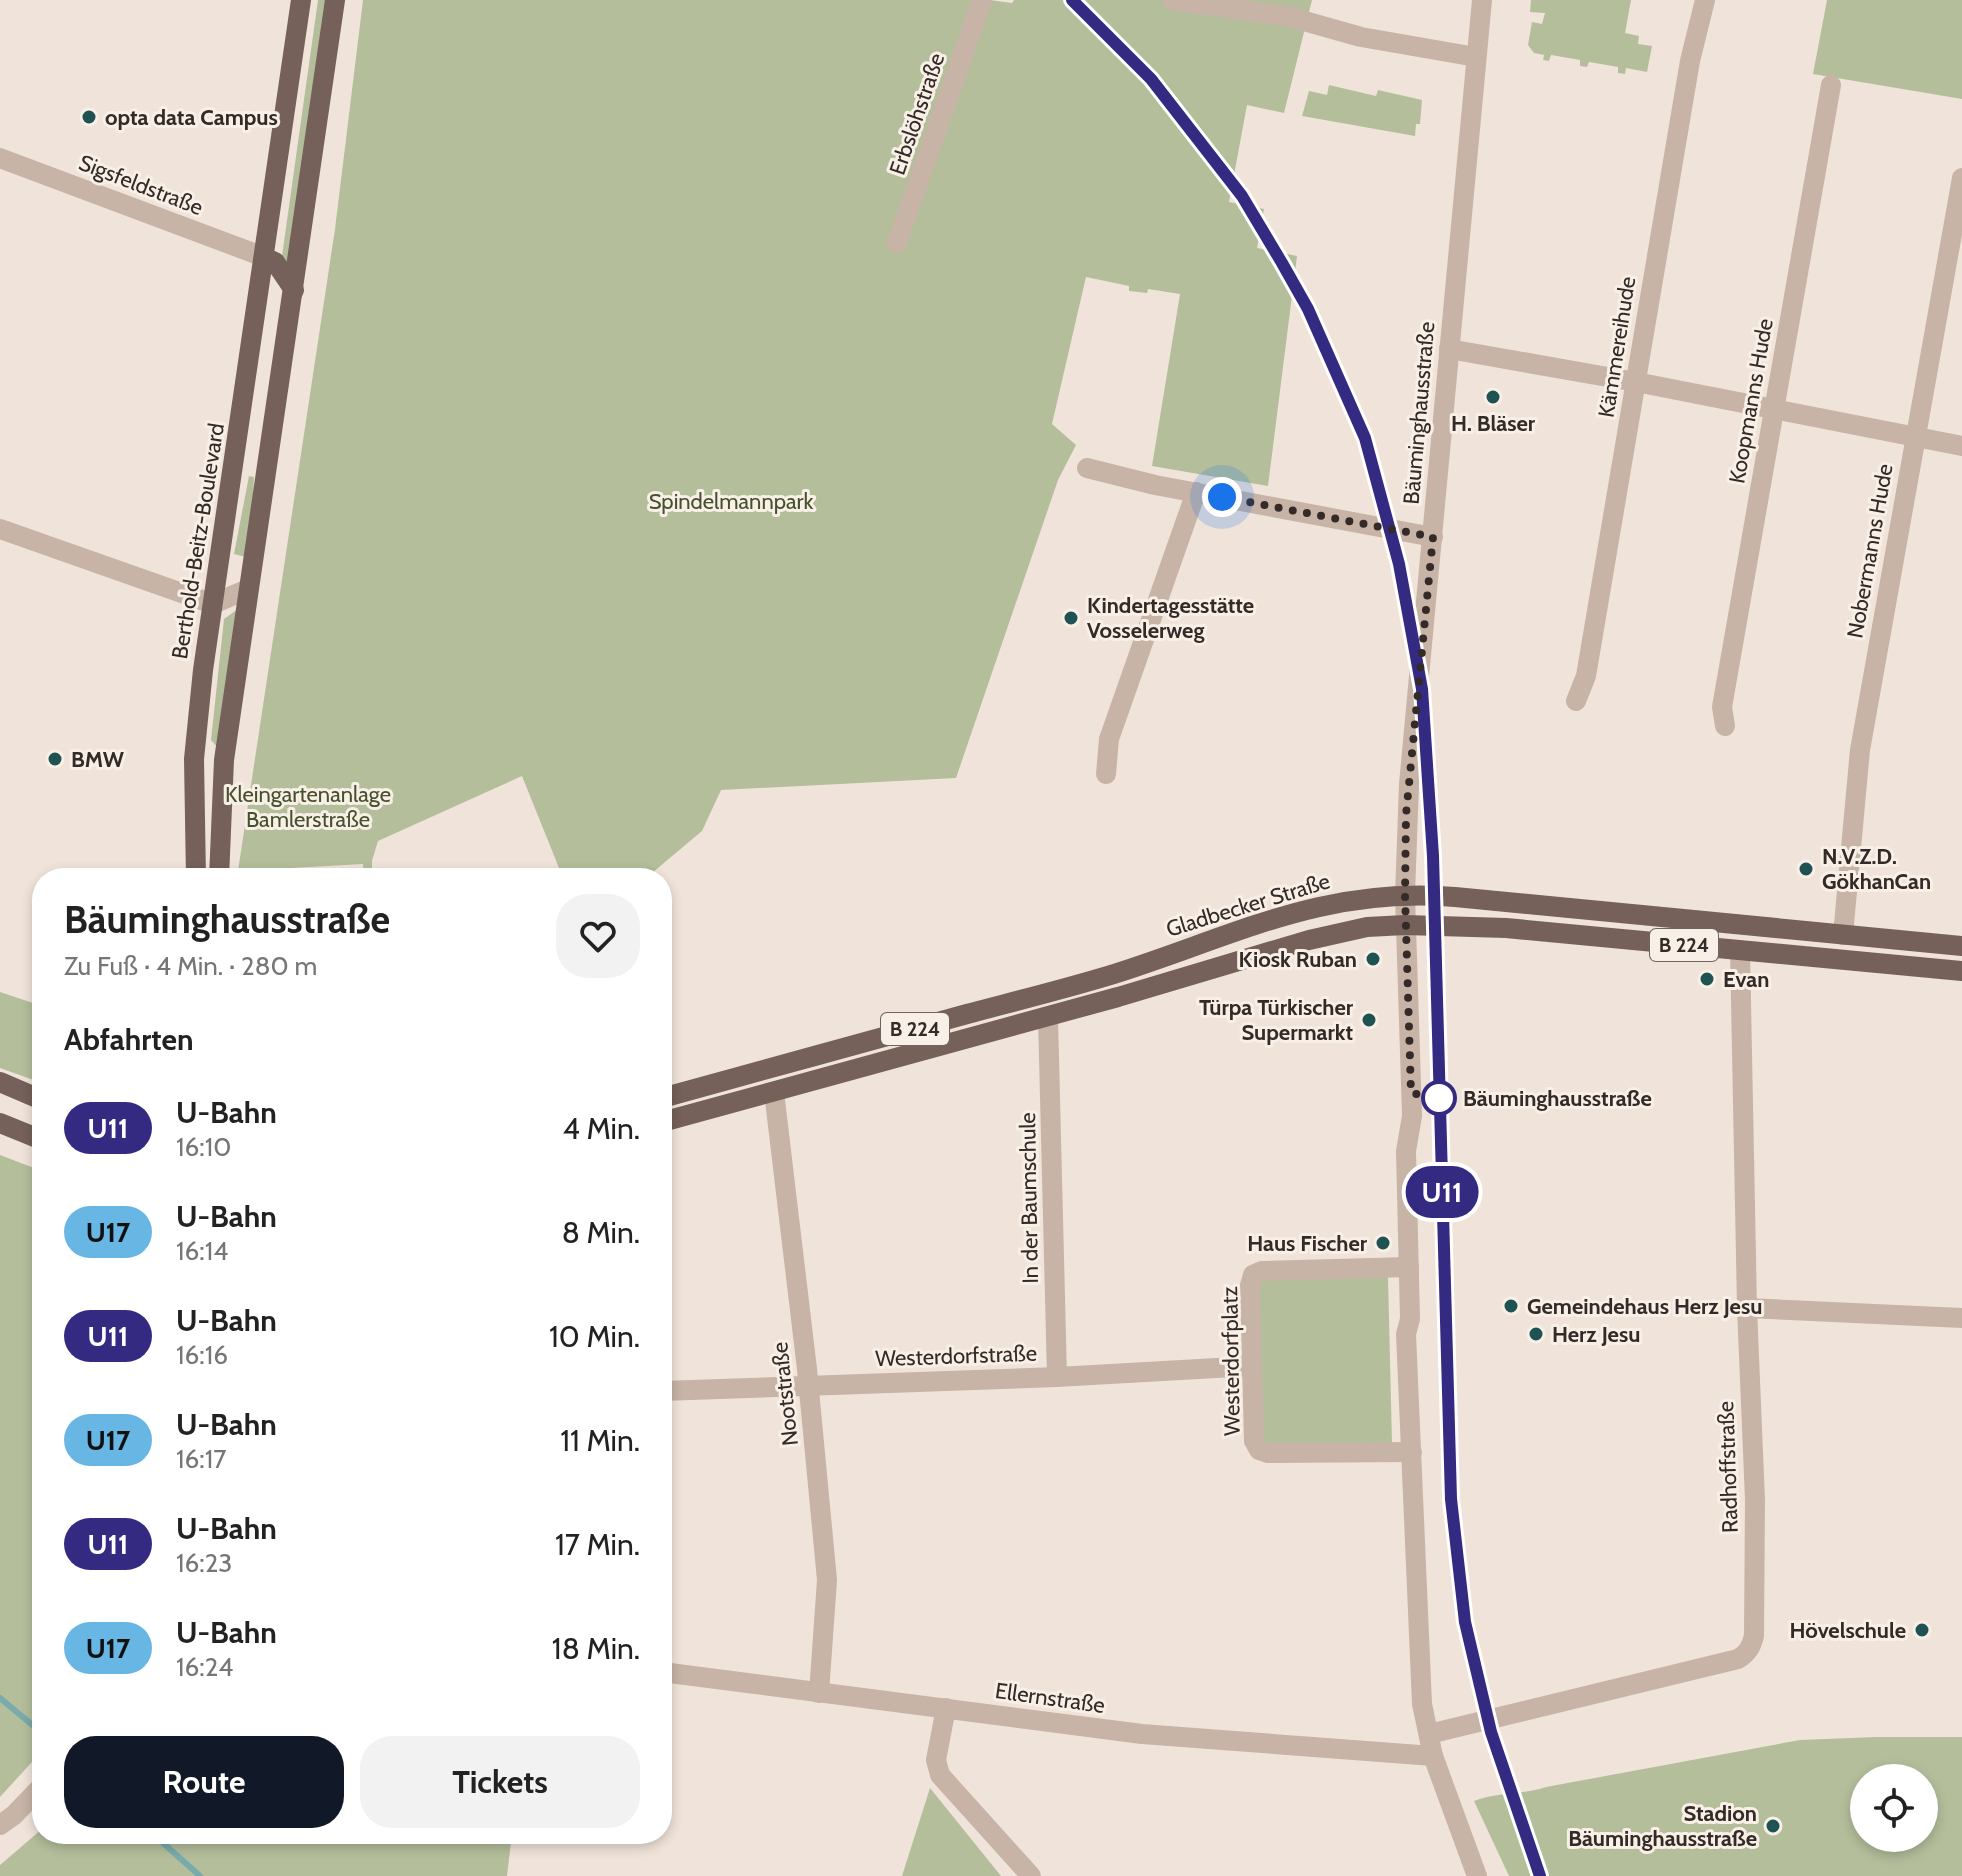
<!DOCTYPE html>
<html lang="de">
<head>
<meta charset="utf-8">
<style>
  body { margin:0; font-family:Cabin,sans-serif; background:#f2f2f2; color:#222; height:100vh; display:flex; flex-direction:column; font-size:30px; white-space:nowrap }
  * { box-sizing:border-box; margin:0 }
  p { font-size:26px; color:#767676 }
  .icon { flex:none; width:44px; height:44px; fill:none; stroke:currentColor; stroke-width:2; stroke-linecap:round; stroke-linejoin:round }
  .map { position:relative; flex:1; overflow:hidden }
  .side { position:absolute; left:32px; top:868px; width:640px; height:976px; display:flex; flex-direction:column; background:#fff; border-radius:32px; box-shadow:0 4px 12px #0003 }
  .side>* { flex:none }
  .badge { padding:0 16px; border-radius:26px; font-size:28px; line-height:52px }
  .controls { position:absolute; left:1850px; top:1764px; display:grid; gap:16px }
  .controls a { display:grid; place-items:center; width:88px; height:88px; border-radius:50%; background:#fff; box-shadow:0 4px 12px #0003; font-size:40px }
  .you { position:absolute; width:40px; height:40px; margin:-20px; border:6px solid #fff; border-radius:50%; background:#1a73e8; box-shadow:0 0 0 12px #1a73e833 }
  .map>.badge { position:absolute; translate:-50% -50%; box-shadow:0 0 0 4px #fff }
  h2 { padding:0 32px; font-size:30px; line-height:72px }
  .round { display:grid; place-items:center; flex:none; width:84px; height:84px; border-radius:32px; background:#f2f2f2 }
  .headline { display:flex; align-items:center; justify-content:space-between; height:136px; padding:0 32px }
  h1 { font-size:38px; font-weight:700; line-height:60px }
  .action { display:flex; gap:16px; margin-top:auto; padding:16px 32px }
  .action a { flex:1; height:92px; border-radius:32px; background:#111827; color:#fff; font-size:32px; font-weight:700; line-height:92px; text-align:center }
  .action a+a { background:#f2f2f2; color:#222 }
  ul { padding:0; list-style:none }
  li { display:flex; align-items:center; gap:24px; height:104px; padding:0 32px }
  li div { flex:1 }
  li b { display:block; font-size:30px }
  li em { font-style:normal }
  li .badge { min-width:88px; font-weight:700; text-align:center }
  .map>svg:first-child { display:block }
  .green { fill:#b4be9b; fill-rule:evenodd }
  .lines { fill:none; stroke-linecap:round; stroke-linejoin:round }
  .stream { stroke:#7aabab; stroke-width:6 }
  .minor { stroke:#c7b4a7; stroke-width:20 }
  .major { stroke:#756159; stroke-width:20 }
  .line-casing { stroke:#fff; stroke-width:18 }
  .line { stroke:#342a82; stroke-width:12 }
  .walk { stroke:#342a27; stroke-width:8; stroke-dasharray:0 14.4 }
  .poi-dot { fill:#1f5253; stroke:#f8efe6; stroke-width:3 }
  .stop-dot { fill:#fff; stroke:#342a82; stroke-width:4 }
  .labels { text-anchor:middle; dominant-baseline:central; stroke-width:6; stroke-linejoin:round; paint-order:stroke }
  .shield { fill:#f8efe6; stroke:#6f6560; stroke-width:2 }
  .shield-label { font-size:20px; font-weight:bold; fill:#342a27 }
  .street-label { font-size:22px; fill:#342a27; stroke:#f8efe6 }
  .poi-label { font-size:22px; font-weight:bold; fill:#342a27; stroke:#f8efe6; text-anchor:start }
  .park-label { font-size:22px; fill:#45512c; stroke:#f8efe6 }
  .stop-label { font-size:22px; font-weight:bold; fill:#342a27; stroke:#f8efe6; text-anchor:start }
</style>
</head>
<body>
<div class="map">
<svg width="1962" height="1876" viewBox="0 0 1962 1876">
  <rect width="100%" height="100%" fill="#f0e4da"/>
  <g class="green">
    <polygon points="318,0 329,0 291,271 282,256"/>
    <polygon points="363,0 990,0 1012,3 1014,0 1312,0 1284,113 1247,105 1229,202 1264,209 1257,248 1297,256 1268,486 1152,466 1180,294 1148,289 1147,293 1129,291 1129,286 1086,277 1052,424 1076,445 1058,480 956,778 721,790 702,831 646,878 563,878 522,776 378,841 372,861 372,878 364,878 363,864 238,871 335,229"/>
    <polygon points="1531,0 1631,0 1625,33 1639,36 1638,44 1652,46 1647,72 1626,68 1625,74 1618,73 1618,67 1589,62 1587,67 1580,66 1580,60 1551,55 1549,61 1543,60 1544,55 1534,53 1528,45 1532,22 1542,24 1545,13 1530,12"/>
    <polygon points="1827,0 1962,0 1962,99 1813,74"/>
    <polygon points="1329,85 1376,96 1378,90 1422,100 1420,124 1416,124 1415,136 1302,116 1309,91 1327,95"/>
    <polygon points="249,476 254,477 252,519 246,557 234,554"/>
    <polygon points="238,609 219,749 211,740 224,619"/>
    <polygon points="0,992 42,1006 42,1083 0,1068"/>
    <polygon points="0,1155 42,1171 42,1751 0,1797"/>
    <polygon points="1388,1276 1392,1444 1270,1446 1260,1437 1257,1285 1265,1278"/>
    <path d="M1876 1737H1962V1876H1509L1474 1801C1498 1792 1522 1795 1546 1787L1800 1740ZM1864 1778H1924V1838H1864Z"/>
    <polygon points="930,1788 1001,1876 902,1876"/>
    <polygon points="42,1829 42,1834 512,1834 507,1876 0,1876 0,1865"/>
  </g>
  <g class="lines">
    <g class="stream">
      <polyline points="0,1698 42,1733"/>
      <polyline points="153,1834 200,1876"/>
    </g>
    <g class="minor">
      <polyline points="1173,0 1290,17 1361,37 1476,57"/>
      <polyline points="0,158 264,257"/>
      <polyline points="897,243 982,0"/>
      <polyline points="1449,349 1636,382 1962,446"/>
      <polyline points="1087,468 1155,485 1433,537"/>
      <polyline points="0,529 213,604 248,589"/>
      <polyline points="1576,701 1586,676 1690,61 1705,0"/>
      <polyline points="1725,726 1722,707 1831,85"/>
      <polyline points="1106,774 1109,739 1196,492"/>
      <polyline points="1843,935 1860,750 1962,178"/>
      <polyline points="1048,1017 1057,1377"/>
      <polyline points="774,1092 807,1369 827,1580 819,1693"/>
      <polyline points="1409,1267 1262,1271 1253,1275 1250,1285 1254,1441 1259,1450 1268,1453 1412,1452"/>
      <polyline points="1747,1308 1962,1318"/>
      <polyline points="662,1391 1057,1377 1252,1366"/>
      <polyline points="662,1672 1142,1734 1433,1756"/>
      <polyline points="946,1708 936,1760 940,1775 1031,1876"/>
      <path d="M1429 1734 1738 1659C1748 1653 1751 1647 1754 1636L1755 1500 1747 1308 1740 950"/>
      <polyline points="0,1825 14,1815 42,1786"/>
      <polyline points="1477,1876 1433,1756 1422,1704 1406,1334 1410,1319 1406,1151 1412,1116 1405,895 1409,784 1482,0"/>
    </g>
    <g class="major">
      <polyline points="264,257 275,262 294,290"/>
      <polyline points="196,878 194,759 203,670 301,0"/>
      <polyline points="219,878 224,760 335,0"/>
      <polyline points="0,1082 42,1100"/>
      <path d="M662 1098C764 1070 865 1042 967 1014 1016 1001 1065 989 1114 974 1234 936 1324 886 1455 897L1962 946"/>
      <polyline points="662,1122 1118,997 1309,940 1367,927 1405,925 1506,928 1962,971"/>
      <polyline points="0,1123 42,1140"/>
    </g>
  </g>
  <g class="lines">
    <defs>
      <polyline id="line" points="1072,0 1151,79 1242,196 1282,263 1308,309 1365,438 1399,564 1422,689 1433,856 1451,1499 1465,1622 1491,1732 1540,1876"/>
    </defs>
    <use href="#line" class="line-casing"/>
    <use href="#line" class="line"/>
    <polyline class="walk" points="1222,497 1433,537 1406,815 1405,895 1411,1093 1439,1098"/>
  </g>
  <g class="poi-dot">
    <circle cx="89" cy="117" r="8"/>
    <circle cx="1493" cy="397" r="8"/>
    <circle cx="1071" cy="618" r="8"/>
    <circle cx="55" cy="759" r="8"/>
    <circle cx="1806" cy="869" r="8"/>
    <circle cx="1373" cy="959" r="8"/>
    <circle cx="1707" cy="979" r="8"/>
    <circle cx="1369" cy="1020" r="8"/>
    <circle cx="1383" cy="1243" r="8"/>
    <circle cx="1511" cy="1306" r="8"/>
    <circle cx="1536" cy="1334" r="8"/>
    <circle cx="1922" cy="1630" r="8"/>
    <circle cx="1773" cy="1826" r="8"/>
  </g>
  <circle class="stop-dot" cx="1439" cy="1098" r="16"/>
  <g class="labels">
    <g class="shield">
      <rect x="1650" y="929" width="68" height="32" rx="6"/>
      <rect x="881" y="1013" width="68" height="32" rx="6"/>
    </g>
    <g class="shield-label">
      <text x="1684" y="945">B 224</text>
      <text x="915" y="1029">B 224</text>
    </g>
    <g class="street-label">
      <text transform="translate(917 114) rotate(-71)">Erbslöhstraße</text>
      <text transform="translate(141 185) rotate(21)">Sigsfeldstraße</text>
      <text transform="translate(1617 347) rotate(-81)">Kämmereihude</text>
      <text transform="translate(1751 401) rotate(-80)">Koopmanns Hude</text>
      <text transform="translate(1419 413) rotate(-85)">Bäuminghausstraße</text>
      <text transform="translate(198 541) rotate(-81)">Berthold-Beitz-Boulevard</text>
      <text transform="translate(1870 551) rotate(-80)">Nobermanns Hude</text>
      <text transform="translate(1248 905) rotate(-17)">Gladbecker Straße</text>
      <text transform="translate(1029 1198) rotate(-91)">In der Baumschule</text>
      <text transform="translate(956 1356) rotate(-2)">Westerdorfstraße</text>
      <text transform="translate(1231 1361) rotate(-91)">Westerdorfplatz</text>
      <text transform="translate(785 1394) rotate(-96)">Nootstraße</text>
      <text transform="translate(1728 1467) rotate(-92)">Radhoffstraße</text>
      <text transform="translate(1050 1698) rotate(8)">Ellernstraße</text>
    </g>
    <g class="poi-label">
      <text x="105" y="117">opta data Campus</text>
      <text x="1493" y="423" text-anchor="middle">H. Bläser</text>
      <text x="1087" y="605">Kindertagesstätte<tspan x="1087" dy="25">Vosselerweg</tspan></text>
      <text x="71" y="759">BMW</text>
      <text x="1822" y="856">N.V.Z.D.<tspan x="1822" dy="25">GökhanCan</tspan></text>
      <text x="1357" y="959" text-anchor="end">Kiosk Ruban</text>
      <text x="1723" y="979">Evan</text>
      <text x="1353" y="1007" text-anchor="end">Türpa Türkischer<tspan x="1353" dy="25">Supermarkt</tspan></text>
      <text x="1367" y="1243" text-anchor="end">Haus Fischer</text>
      <text x="1527" y="1306">Gemeindehaus Herz Jesu</text>
      <text x="1552" y="1334">Herz Jesu</text>
      <text x="1906" y="1630" text-anchor="end">Hövelschule</text>
      <text x="1757" y="1813" text-anchor="end">Stadion<tspan x="1757" dy="25">Bäuminghausstraße</tspan></text>
    </g>
    <g class="park-label">
      <text x="731" y="501">Spindelmannpark</text>
      <text x="308" y="794">Kleingartenanlage<tspan x="308" dy="25">Bamlerstraße</tspan></text>
    </g>
    <g class="stop-label">
      <text x="1463" y="1098">Bäuminghausstraße</text>
    </g>
  </g>
</svg>
<div class="controls">
<a><svg class="icon" aria-label="locate" viewBox="0 0 24 24"><circle cx="12" cy="12" r="6"/><path d="M12 2v4M12 18v4M2 12h4M18 12h4"/></svg></a>
</div>
<div class="you" style="left:1222px;top:497px"></div>
<b class="badge" style="left:1442px;top:1192px;background:#342a82;color:#fff">U11</b>
<section class="side">
<div class="headline"><div><h1>Bäuminghausstraße</h1><p>Zu Fuß · 4 Min. · 280 m</p></div><a class="round"><svg class="icon" aria-label="heart" viewBox="0 0 24 24"><path d="M12 20l-8-8c-3-5 5-10 8-4 3-6 11-1 8 4z"/></svg></a></div>
<h2>Abfahrten</h2>
<ul>
<li><span class="badge" style="background:#342a82;color:#fff">U11</span><div><b>U-Bahn</b><p>16:10</p></div><em>4 Min.</em></li>
<li><span class="badge" style="background:#68b6e3;color:#111">U17</span><div><b>U-Bahn</b><p>16:14</p></div><em>8 Min.</em></li>
<li><span class="badge" style="background:#342a82;color:#fff">U11</span><div><b>U-Bahn</b><p>16:16</p></div><em>10 Min.</em></li>
<li><span class="badge" style="background:#68b6e3;color:#111">U17</span><div><b>U-Bahn</b><p>16:17</p></div><em>11 Min.</em></li>
<li><span class="badge" style="background:#342a82;color:#fff">U11</span><div><b>U-Bahn</b><p>16:23</p></div><em>17 Min.</em></li>
<li><span class="badge" style="background:#68b6e3;color:#111">U17</span><div><b>U-Bahn</b><p>16:24</p></div><em>18 Min.</em></li>
</ul>
<div class="action"><a>Route</a><a>Tickets</a></div>
</section>
</div>
</body>
</html>
